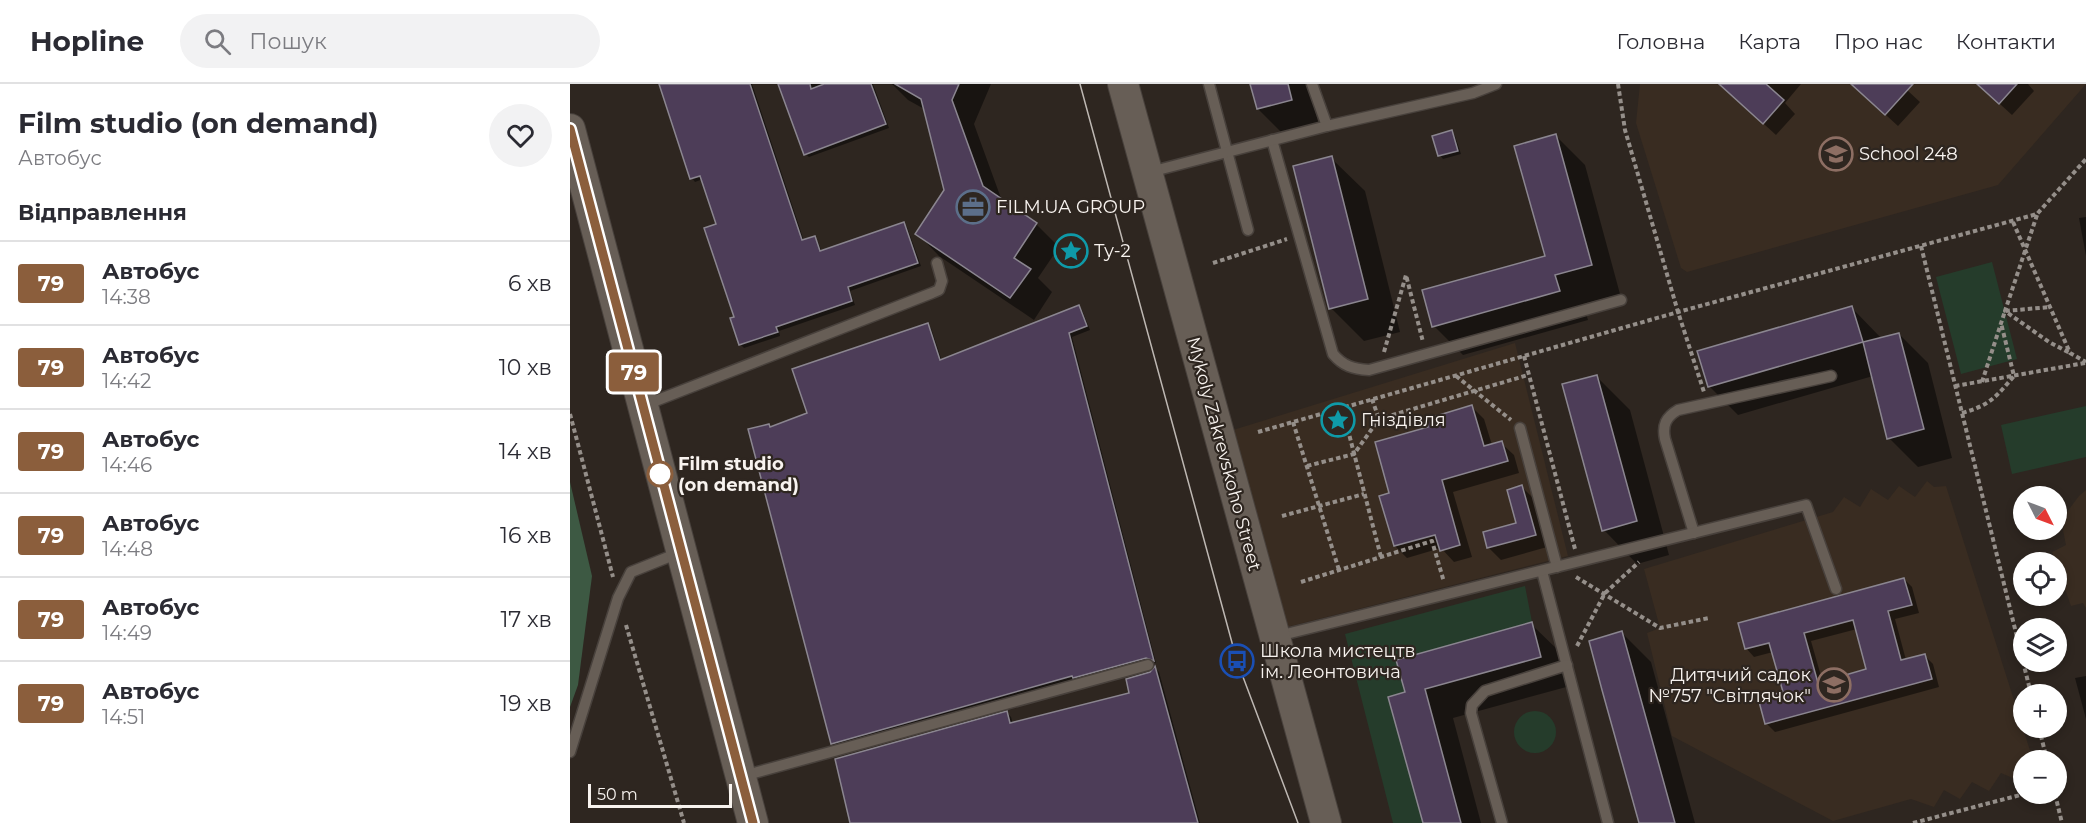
<!DOCTYPE html>
<html lang="uk">
<head>
<meta charset="utf-8">
<style>
  body { margin:0; font-family:Montserrat,sans-serif; background:#f2f2f3; color:#2b2b33; height:100vh; display:flex; flex-direction:column; font-size:22px; white-space:nowrap }
  * { box-sizing:border-box; margin:0 }
  p { font-size:20px; color:#7c7c81 }
  .icon { flex:none; width:33px; height:33px; fill:none; stroke:currentColor; stroke-width:2; stroke-linecap:round; stroke-linejoin:round }
  .map { position:relative; flex:1; overflow:hidden }
  .details { display:flex; flex-direction:column; background:#fff; width:570px }
  .details>* { flex:none }
  .badge { padding:0 12px; border-radius:4px; font-size:21px; line-height:39px }
  .needle { width:39px; rotate:132deg }
  .buttons { position:absolute; left:1443px; top:402px; display:grid; gap:12px }
  .buttons a { display:grid; place-items:center; width:54px; height:54px; border-radius:50%; background:#fff; box-shadow:0 3px 9px #0003; font-size:30px }
  .scale { position:absolute; left:18px; bottom:15px; width:144px; box-sizing:border-box; padding-left:6px; border:3px solid #f8f3ef; border-top:0; font-size:16px; line-height:21px; white-space:nowrap; color:#f8f3ef; -webkit-text-stroke:4px #2e2620; paint-order:stroke }
  .map>.badge { position:absolute; translate:-50% -50%; box-shadow:0 0 0 3px #fff }
  h2 { padding:0 18px; font-size:22px; line-height:54px }
  .round { display:grid; place-items:center; flex:none; width:63px; height:63px; border-radius:32px; background:#f2f2f3 }
  .overview { display:flex; align-items:center; justify-content:space-between; height:102px; padding:0 18px }
  h1 { font-size:28px; font-weight:700; line-height:45px }
  ul { padding:0; list-style:none }
  li { display:flex; align-items:center; gap:18px; height:84px; padding:0 18px; border-top:2px solid #e1e1e2 }
  li div { flex:1 }
  li b { display:block; font-size:22px }
  li em { font-style:normal }
  li .badge { min-width:66px; font-weight:700; text-align:center }
  header { display:flex; align-items:center; gap:36px; box-sizing:border-box; height:84px; padding:0 30px; background:#fff; border-bottom:2px solid #e1e1e2 }
  header strong { font-size:28px }
  nav { display:flex; gap:33px; margin-inline-start:auto; font-size:21px }
  .search { width:420px; height:54px; background:#f2f2f3; display:flex; align-items:center; gap:15px; box-sizing:border-box; padding:0 21px; border-radius:33px; color:#7c7c81; font-size:22px }
  main { display:flex; flex:1; min-height:0 }
  .map>svg:first-child { display:block }
  .built { fill:#392c21 }
  .green { fill:#253c2b }
  .forest { fill:#3d5943 }
  .shadow { fill:#0007; fill-rule:evenodd }
  .building { fill:#4d3d58; stroke:#8b8690; stroke-width:1.5; fill-rule:evenodd }
  .lines { fill:none; stroke-linecap:round; stroke-linejoin:round }
  .lane-casing { stroke:#48413c; stroke-width:13 }
  .secondary-casing { stroke:#48413c; stroke-width:32 }
  .path { stroke:#958f8a; stroke-width:4; stroke-dasharray:4.5 3; stroke-linecap:butt }
  .lane { stroke:#675e56; stroke-width:10 }
  .secondary { stroke:#675e56; stroke-width:30 }
  .tram { stroke:#beb8b3; stroke-width:1.5 }
  .line-casing { stroke:#fff; stroke-width:14 }
  .line { stroke:#8b5e3c; stroke-width:9 }
  .stop-dot { fill:#fff; stroke:#8b5e3c; stroke-width:3 }
  .labels { text-anchor:middle; dominant-baseline:central; stroke-width:4.5; stroke-linejoin:round; paint-order:stroke }
  .poi-label { font-size:18px; fill:#f8f3ef; stroke:#2e2620; text-anchor:start }
  .street-label { font-size:18px; fill:#f8f3ef; stroke:#2e2620 }
  .stop-label { font-size:18px; font-weight:bold; fill:#f8f3ef; stroke:#2e2620; text-anchor:start }
</style>
</head>
<body>
<header>
<strong>Hopline</strong>
<div class="search"><svg class="icon" aria-label="search" viewBox="0 0 24 24"><circle cx="10" cy="10" r="6"/><path d="M15 15l6 6"/></svg>Пошук</div>
<nav><a>Головна</a><a>Карта</a><a>Про нас</a><a>Контакти</a></nav>
</header>
<main>
<section class="details">
<div class="overview"><div><h1>Film studio (on demand)</h1><p>Автобус</p></div><a class="round"><svg class="icon" aria-label="heart" viewBox="0 0 24 24"><path d="M12 20l-8-8c-3-5 5-10 8-4 3-6 11-1 8 4z"/></svg></a></div>
<h2>Відправлення</h2>
<ul>
<li><span class="badge" style="background:#8b5e3c;color:#fff">79</span><div><b>Автобус</b><p>14:38</p></div><em>6 хв</em></li>
<li><span class="badge" style="background:#8b5e3c;color:#fff">79</span><div><b>Автобус</b><p>14:42</p></div><em>10 хв</em></li>
<li><span class="badge" style="background:#8b5e3c;color:#fff">79</span><div><b>Автобус</b><p>14:46</p></div><em>14 хв</em></li>
<li><span class="badge" style="background:#8b5e3c;color:#fff">79</span><div><b>Автобус</b><p>14:48</p></div><em>16 хв</em></li>
<li><span class="badge" style="background:#8b5e3c;color:#fff">79</span><div><b>Автобус</b><p>14:49</p></div><em>17 хв</em></li>
<li><span class="badge" style="background:#8b5e3c;color:#fff">79</span><div><b>Автобус</b><p>14:51</p></div><em>19 хв</em></li>
</ul>
</section>
<div class="map">
<svg width="1516" height="739" viewBox="0 0 1516 739">
  <rect width="100%" height="100%" fill="#2e2620"/>
  <g class="built">
    <polygon points="1070,0 1516,0 1428,101 1117,188 1111,184 1066,39"/>
    <polygon points="945,259 998,472 717,543 663,346"/>
    <polygon points="1357,397 1364,403 1376,402 1463,676 1454,676 1453,680 1451,681 1445,695 1431,689 1419,707 1402,698 1390,715 1374,706 1364,723 1341,715 1263,737 1102,652 1077,549 1090,544 1074,485 1263,428 1274,413 1290,423 1301,405 1318,416 1329,402 1345,413"/>
    <polygon points="1516,406 1516,524 1513,519 1501,522 1482,468 1496,461 1493,446 1497,428 1509,412"/>
  </g>
  <g class="green">
    <polygon points="1422,178 1447,275 1391,290 1366,193"/>
    <polygon points="1516,322 1516,373 1442,390 1431,341"/>
    <polygon points="955,502 962,538 827,576 835,608 819,613 853,739 823,739 775,550"/>
    <circle cx="965" cy="648" r="21"/>
  </g>
  <polygon class="forest" points="0,398 22,492 8,601 0,623"/>
  <g class="shadow">
    <polygon points="90,0 182,0 234,157 245,154 248,158 252,168 334,140 337,143 351,182 280,207 285,221 209,247 210,252 174,264 170,260 148,141 133,95 125,98 122,94"/>
    <polygon points="220,0 303,0 319,44 239,73 235,70"/>
    <polygon points="322,0 421,0 404,40 432,117 466,140 489,163 468,194 482,208 464,236 369,172 347,149 376,106 356,26 338,16"/>
    <polygon points="682,0 738,0 750,45 717,54 688,25"/>
    <polygon points="1150,0 1231,0 1215,19 1225,30 1206,51"/>
    <polygon points="1282,0 1343,0 1337,6 1350,18 1328,42"/>
    <polygon points="1408,0 1458,0 1464,7 1442,31"/>
    <polygon points="882,48 885,52 891,70 873,75 870,71"/>
    <polygon points="986,52 1015,81 1050,210 1013,220 1018,236 893,271 864,242 977,174"/>
    <polygon points="761,74 795,107 830,248 794,257 761,224"/>
    <polygon points="1516,133 1516,172 1509,134"/>
    <polygon points="509,222 512,226 520,246 502,253 586,579 581,577 508,597 506,595 266,663 262,659 198,341 201,344 238,330 357,241 361,244 372,277"/>
    <polygon points="1282,224 1312,255 1329,250 1358,279 1382,374 1348,383 1319,354 1303,292 1168,331 1139,302"/>
    <polygon points="1026,292 1060,326 1099,471 1067,480 1034,446"/>
    <polygon points="902,323 914,335 922,361 931,359 944,371 949,389 883,408 902,473 884,478 871,464 837,474 825,462 821,410 860,344"/>
    <polygon points="952,403 964,415 977,463 931,476 919,464 948,440"/>
    <path d="M1334 495 1342 503 1349 529 1325 535 1336 576 1355 572 1363 580 1369 603 1205 648 1197 640 1190 615 1215 609 1203 568 1184 573 1176 564ZM1287 545 1298 586 1253 599 1241 557Z"/>
    <polygon points="961,540 991,569 1000,602 883,634 911,739 855,739 837,609"/>
    <polygon points="1052,549 1081,578 1125,739 1070,739"/>
    <polygon points="585,584 589,588 630,739 281,739 267,684 437,629 441,633 443,640 561,611"/>
    <polygon points="1516,592 1516,635 1505,594"/>
  </g>
  <g class="building">
    <polygon points="89,0 180,0 232,156 245,152 250,167 334,138 348,179 278,203 282,217 206,243 208,248 169,261 160,234 164,233 134,144 146,140 130,92 120,95"/>
    <polygon points="208,0 240,0 241,5 254,0 301,0 316,40 234,71"/>
    <polygon points="325,0 389,0 382,16 413,102 467,139 444,174 461,185 440,214 345,150 374,106 351,15"/>
    <polygon points="680,0 718,0 722,16 687,25"/>
    <polygon points="1149,0 1196,0 1214,16 1193,40"/>
    <polygon points="1281,0 1343,0 1315,31"/>
    <polygon points="1407,0 1447,0 1429,20"/>
    <polygon points="882,46 888,67 868,72 862,52"/>
    <polygon points="986,50 1022,181 985,191 990,207 862,243 852,206 975,172 944,62"/>
    <polygon points="762,72 798,215 759,225 723,82"/>
    <polygon points="509,221 517,242 499,249 584,577 576,574 503,594 502,592 261,660 178,345 199,340 200,343 237,329 222,285 358,239 370,276"/>
    <polygon points="1282,222 1293,258 1138,303 1127,267"/>
    <polygon points="1329,249 1354,345 1317,355 1293,258"/>
    <polygon points="1027,291 1067,437 1032,447 992,300"/>
    <polygon points="902,321 914,362 932,357 938,377 872,396 890,461 870,467 865,451 824,462 809,412 819,409 805,358 858,343 856,335"/>
    <polygon points="952,401 966,451 917,464 913,448 946,439 937,406"/>
    <path d="M1334 494 1342 521 1318 527 1331 576 1355 570 1362 595 1195 640 1188 614 1213 608 1199 559 1175 565 1168 539ZM1283 536 1296 585 1248 599 1234 549Z"/>
    <polygon points="962,538 971,573 855,605 891,739 853,739 818,613 835,608 826,576"/>
    <polygon points="1052,547 1105,739 1069,739 1032,606 1019,557"/>
    <polygon points="585,582 628,739 280,739 265,675 437,627 440,639 559,609 556,595 580,588"/>
  </g>
  <g class="lines">
    <defs>
      <g id="lane">
        <polyline points="639,0 678,146"/>
        <polyline points="742,0 757,42"/>
        <path d="M702 56 763 270C773 282 783 285 799 286L1051 216"/>
        <polyline points="580,88 757,42 903,9 926,0"/>
        <polyline points="75,321 362,209 369,206 372,197 367,179"/>
        <polyline points="950,344 987,483"/>
        <path d="M1124 449 1095 355C1092 341 1096 333 1108 326L1261 292"/>
        <polyline points="972,487 1038,739"/>
        <polyline points="708,552 1236,421 1266,505"/>
        <polyline points="0,668 48,514 61,488 111,468"/>
        <polyline points="173,692 578,581"/>
        <polyline points="932,739 901,629 902,621 915,607 997,581"/>
      </g>
      <g id="secondary">
        <polyline points="553,0 756,739"/>
        <polyline points="0,45 183,739"/>
      </g>
    </defs>
    <use href="#lane" class="lane-casing"/>
    <use href="#secondary" class="secondary-casing"/>
    <g class="path">
      <polyline points="1048,0 1055,46 1108,228 1134,308"/>
      <polyline points="1467,131 1435,227 1479,258 1500,269"/>
      <polyline points="1443,138 1500,269 1516,278"/>
      <polyline points="1351,162 1461,610"/>
      <polyline points="643,179 717,155"/>
      <polyline points="814,268 836,191 853,258"/>
      <polyline points="954,272 1005,465"/>
      <polyline points="886,292 941,336"/>
      <polyline points="1412,298 1435,227 1480,223"/>
      <polyline points="1385,302 1515,279"/>
      <polyline points="802,315 809,335"/>
      <polyline points="772,323 811,473"/>
      <path d="M1392 329C1420 321 1425 314 1444 292L1431 239"/>
      <polyline points="0,330 43,493"/>
      <polyline points="723,338 769,486"/>
      <polyline points="688,348 1108,228 1467,130 1516,75"/>
      <polyline points="737,382 784,370 809,335 958,291"/>
      <polyline points="712,432 794,410"/>
      <polyline points="1006,493 1090,544 1139,534"/>
      <polyline points="731,498 862,457 874,498"/>
      <polyline points="56,541 114,739"/>
      <polyline points="1007,562 1035,509 1069,478"/>
      <polyline points="1469,644 1477,676"/>
      <polyline points="1485,710 1492,739"/>
      <polyline points="1343,739 1454,710"/>
    </g>
    <use href="#lane" class="lane"/>
    <use href="#secondary" class="secondary"/>
    <polyline class="tram" points="510,0 667,577 728,739"/>
  </g>
  <g class="lines">
    <defs>
      <polyline id="line" points="0,45 183,739"/>
    </defs>
    <use href="#line" class="line-casing"/>
    <use href="#line" class="line"/>
  </g>
  <defs>
    <symbol id="school-ring" viewBox="-11 -11 22 22"><circle r="9.5" fill="#2e2620" stroke="#8d6e63" stroke-width="1.5"/><path d="M0-5L7-2L0 1L-7-2ZM-4 1L0 2.5L4 1V4Q0 6-4 4Z" fill="#8d6e63"/></symbol>
    <symbol id="office-ring" viewBox="-11 -11 22 22"><circle r="9.5" fill="#2e2620" stroke="#5c6f8a" stroke-width="1.5"/><path d="M-6-3h4V-5.5h4V-3h4V5H-6ZM-1-4.5V-3h2v-1.5ZM-6 0V1H6V0Z" fill="#5c6f8a"/></symbol>
    <symbol id="sight-ring" viewBox="-11 -11 22 22"><circle r="9.5" fill="#2e2620" stroke="#0f9aa8" stroke-width="1.5"/><path d="M0-6L1.8-2.2L6-1.7L2.9 1.2L3.7 5.4L0 3.3L-3.7 5.4L-2.9 1.2L-6-1.7L-1.8-2.2Z" fill="#0f9aa8"/></symbol>
    <symbol id="bus-ring" viewBox="-11 -11 22 22"><circle r="9.5" fill="#2e2620" stroke="#1a4fb4" stroke-width="1.5"/><path d="M-5-6H5V4H4V6H2V4H-2V6H-4V4H-5ZM-3.5-4V0h7V-4ZM-3.5 1.2v1.5H-2V1.2ZM2 1.2v1.5H3.5V1.2Z" fill="#1a4fb4"/></symbol>
  </defs>
  <g fill-rule="evenodd">
    <use href="#school-ring" x="1247" y="51" width="38" height="38"/>
    <use href="#office-ring" x="384" y="104" width="38" height="38"/>
    <use href="#sight-ring" x="482" y="148" width="38" height="38"/>
    <use href="#sight-ring" x="749" y="317" width="38" height="38"/>
    <use href="#bus-ring" x="648" y="558" width="38" height="38"/>
    <use href="#school-ring" x="1245" y="582" width="38" height="38"/>
  </g>
  <circle class="stop-dot" cx="90" cy="390" r="12"/>
  <g class="labels">
    <g class="poi-label">
      <text x="1289" y="70">School 248</text>
      <text x="426" y="123">FILM.UA GROUP</text>
      <text x="524" y="167">Ту-2</text>
      <text x="791" y="336">Гніздівля</text>
      <text x="690" y="567">Школа мистецтв<tspan x="690" dy="21">ім. Леонтовича</tspan></text>
      <text x="1241" y="591" text-anchor="end">Дитячий садок<tspan x="1241" dy="21">№757 "Світлячок"</tspan></text>
    </g>
    <g class="street-label">
      <text transform="translate(654 370) rotate(75)">Mykoly Zakrevskoho Street</text>
    </g>
    <g class="stop-label">
      <text x="108" y="380">Film studio<tspan x="108" dy="21">(on demand)</tspan></text>
    </g>
  </g>
</svg>
<div class="buttons">
<a><svg class="needle" viewBox="-14 -14 28 28"><path d="M0-13l5 13h-10z" fill="#e53935"/><path d="M0 13l5-13h-10z" fill="#7c7c81"/></svg></a>
<a><svg class="icon" aria-label="locate" viewBox="0 0 24 24"><circle cx="12" cy="12" r="6"/><path d="M12 2v4M12 18v4M2 12h4M18 12h4"/></svg></a>
<a><svg class="icon" aria-label="layers" viewBox="0 0 24 24"><path d="M12 4l9 5-9 5-9-5zM3 14l9 5 9-5"/></svg></a>
<a>+</a>
<a>−</a>
</div>
<div class="scale">50 m</div>
<b class="badge" style="left:64px;top:288px;background:#8b5e3c;color:#fff">79</b>
</div>
</main>
</body>
</html>
